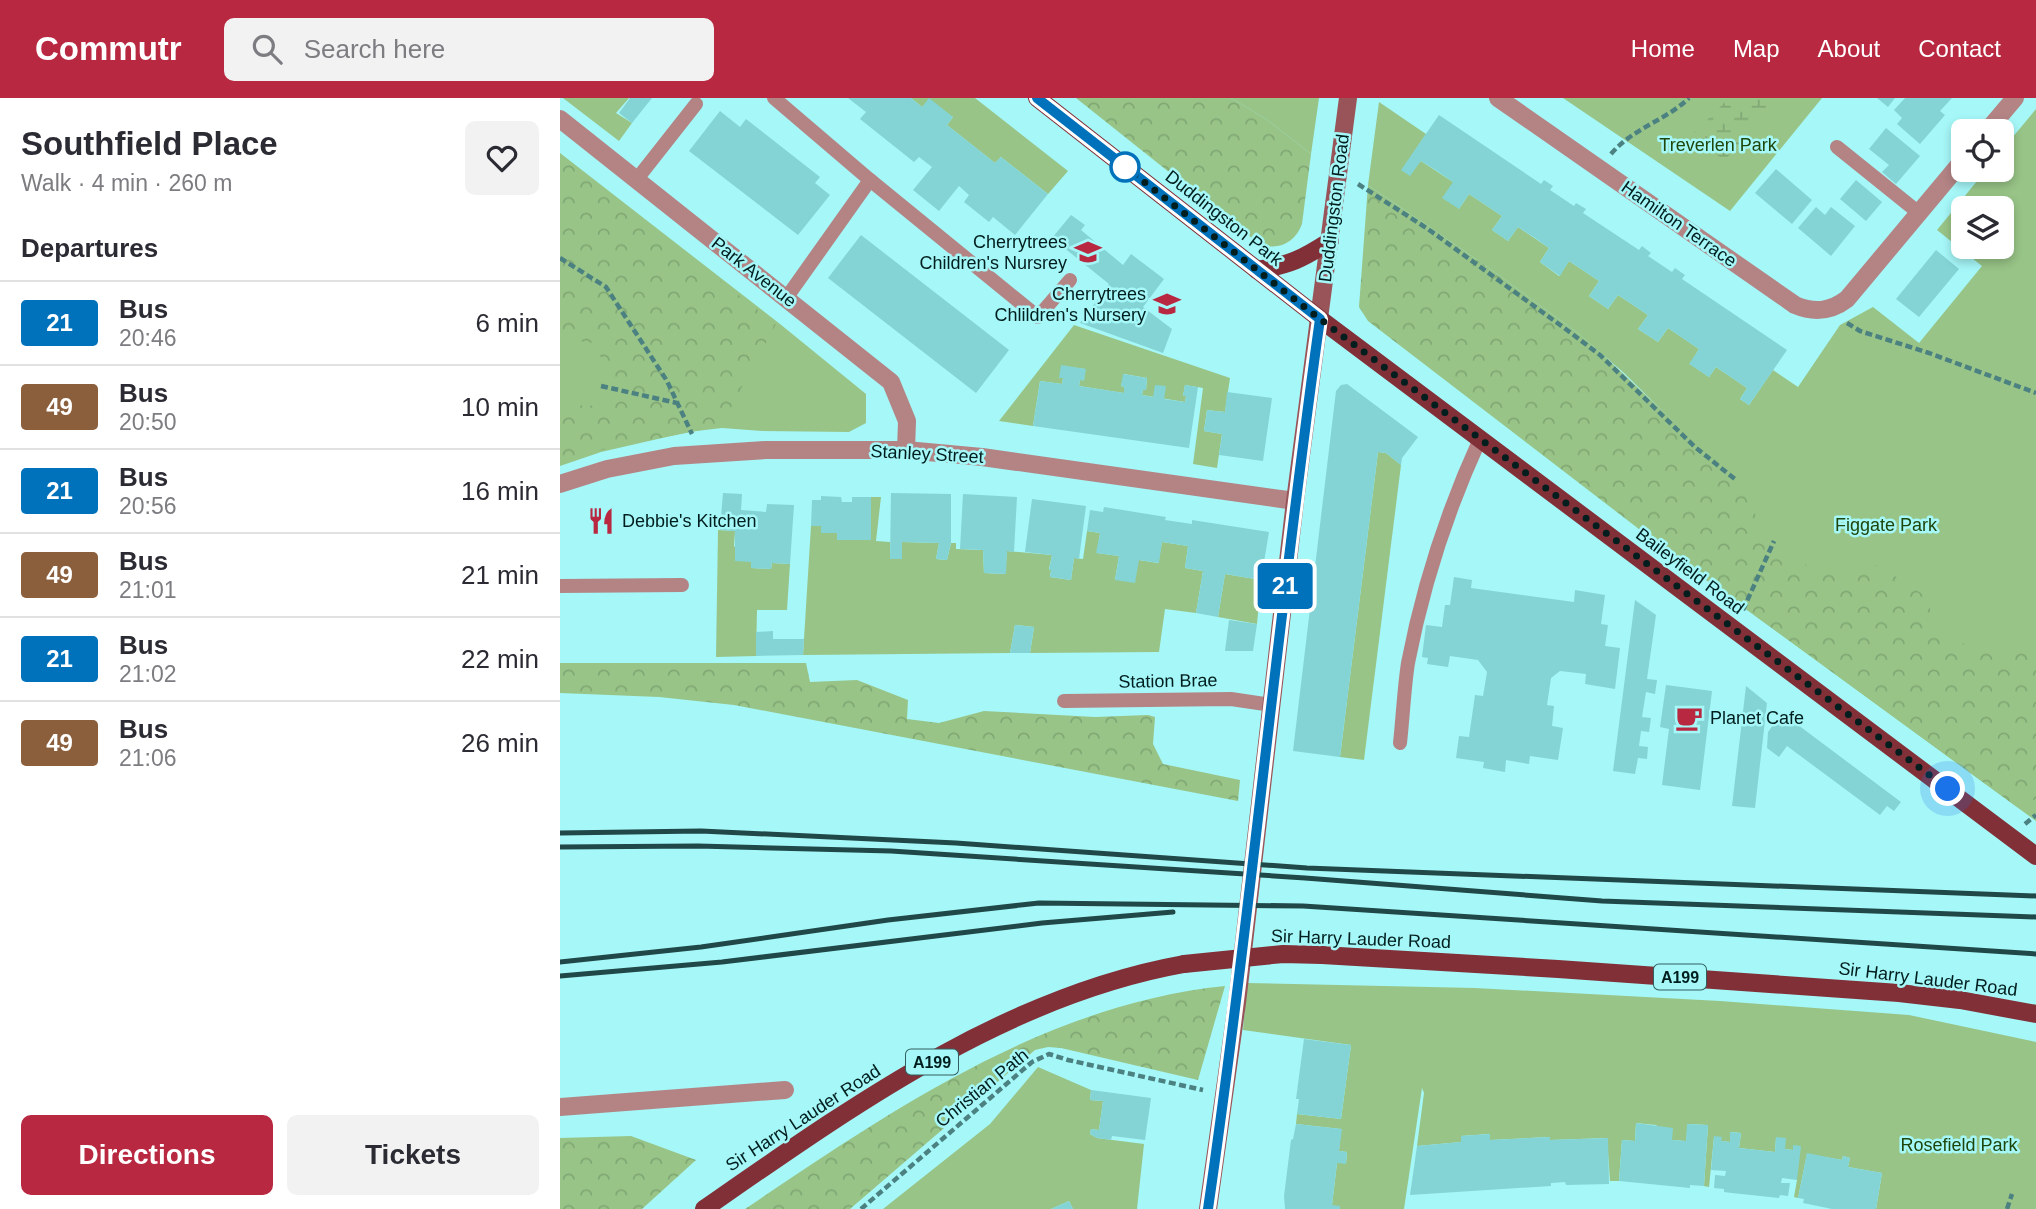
<!DOCTYPE html>
<html lang="en">
<head>
<meta charset="utf-8">
<style>
  body { margin:0; font-family:Arial,sans-serif; background:#f2f2f3; color:#2b2b33; height:100vh; display:flex; flex-direction:column; font-size:26px; white-space:nowrap }
  * { box-sizing:border-box; margin:0 }
  p { font-size:23px; color:#7c7c81 }
  .icon { flex:none; width:38px; height:38px; fill:none; stroke:currentColor; stroke-width:2; stroke-linecap:round; stroke-linejoin:round }
  .map { position:relative; flex:1; overflow:hidden }
  .side { display:flex; flex-direction:column; background:#fff; width:560px }
  .side>* { flex:none }
  .badge { padding:0 14px; border-radius:5px; font-size:24px; line-height:46px }
  .tools { position:absolute; left:1391px; top:21px; display:grid; gap:14px }
  .tools a { display:grid; place-items:center; width:63px; height:63px; border-radius:10px; background:#fff; box-shadow:0 4px 10px #0003; font-size:35px }
  .you { position:absolute; width:35px; height:35px; margin:-18px; border:5px solid #fff; border-radius:50%; background:#1a73e8; box-shadow:0 0 0 10px #1a73e833 }
  .map>.badge { position:absolute; translate:-50% -50%; box-shadow:0 0 0 4px #fff }
  h2 { padding:0 21px; font-size:26px; line-height:63px }
  .round { display:grid; place-items:center; flex:none; width:74px; height:74px; border-radius:10px; background:#f2f2f3 }
  .headline { display:flex; align-items:center; justify-content:space-between; height:119px; padding:0 21px }
  h1 { font-size:33px; font-weight:600; line-height:52px }
  .button { display:flex; gap:14px; margin-top:auto; padding:14px 21px }
  .button a { flex:1; height:80px; border-radius:10px; background:#b92841; color:#fff; font-size:28px; font-weight:600; line-height:80px; text-align:center }
  .button a+a { background:#f2f2f3; color:#2b2b33 }
  ul { padding:0; list-style:none }
  li { display:flex; align-items:center; gap:21px; height:84px; padding:0 21px; border-top:2px solid #e1e1e2 }
  li div { flex:1 }
  li b { display:block; font-size:26px }
  li em { font-style:normal }
  li .badge { min-width:77px; font-weight:700; text-align:center }
  header { display:flex; align-items:center; gap:42px; box-sizing:border-box; height:98px; padding:0 35px; background:#b92841; color:#fff }
  header strong { font-size:33px }
  nav { display:flex; gap:38px; margin-inline-start:auto; font-size:24px }
  .search { width:490px; height:63px; background:#f2f2f3; display:flex; align-items:center; gap:18px; box-sizing:border-box; padding:0 24px; border-radius:10px; color:#7c7c81; font-size:26px }
  main { display:flex; flex:1; min-height:0 }
  .map>svg:first-child { display:block }
  .green { fill:#98c487; fill-rule:evenodd }
  .forest { fill:url(#forest-crowns) }
  .wetland { fill:url(#wetland-marsh) }
  .building { fill:#84d4d5 }
  .lines { fill:none; stroke-linecap:round; stroke-linejoin:round }
  .path { stroke:#4c8182; stroke-width:4.5; stroke-dasharray:7 3.5; stroke-linecap:butt }
  .lane { stroke:#b48485; stroke-width:14 }
  .street { stroke:#b48485; stroke-width:18 }
  .secondary { stroke:#985458; stroke-width:18 }
  .primary { stroke:#823038; stroke-width:18 }
  .rail { stroke:#204848; stroke-width:5 }
  .primary-bridge { stroke:#823038; stroke-width:18 }
  .line-casing { stroke:#fff; stroke-width:16 }
  .line { stroke:#0072bc; stroke-width:10 }
  .walk { stroke:#001e1e; stroke-width:7; stroke-dasharray:0 12.6 }
  .stop-dot { fill:#fff; stroke:#0072bc; stroke-width:3.5 }
  .labels { text-anchor:middle; dominant-baseline:central; stroke-width:5; stroke-linejoin:round; paint-order:stroke }
  .shield { fill:#a6f7f8; stroke:#325f5f; stroke-width:2 }
  .shield-label { font-size:16px; font-weight:bold; fill:#001e1e }
  .park-label { font-size:18px; fill:#1f460a; stroke:#a6f7f8 }
  .street-label { font-size:18px; fill:#001e1e; stroke:#a6f7f8 }
  .poi-label { font-size:18px; fill:#001e1e; stroke:#a6f7f8; text-anchor:end }
</style>
</head>
<body>
<header>
<strong>Commutr</strong>
<div class="search"><svg class="icon" aria-label="search" viewBox="0 0 24 24"><circle cx="10" cy="10" r="6"/><path d="M15 15l6 6"/></svg>Search here</div>
<nav><a>Home</a><a>Map</a><a>About</a><a>Contact</a></nav>
</header>
<main>
<section class="side">
<div class="headline"><div><h1>Southfield Place</h1><p>Walk · 4 min · 260 m</p></div><a class="round"><svg class="icon" aria-label="heart" viewBox="0 0 24 24"><path d="M12 20l-8-8c-3-5 5-10 8-4 3-6 11-1 8 4z"/></svg></a></div>
<h2>Departures</h2>
<ul>
<li><span class="badge" style="background:#0072bc;color:#fff">21</span><div><b>Bus</b><p>20:46</p></div><em>6 min</em></li>
<li><span class="badge" style="background:#8b5e3c;color:#fff">49</span><div><b>Bus</b><p>20:50</p></div><em>10 min</em></li>
<li><span class="badge" style="background:#0072bc;color:#fff">21</span><div><b>Bus</b><p>20:56</p></div><em>16 min</em></li>
<li><span class="badge" style="background:#8b5e3c;color:#fff">49</span><div><b>Bus</b><p>21:01</p></div><em>21 min</em></li>
<li><span class="badge" style="background:#0072bc;color:#fff">21</span><div><b>Bus</b><p>21:02</p></div><em>22 min</em></li>
<li><span class="badge" style="background:#8b5e3c;color:#fff">49</span><div><b>Bus</b><p>21:06</p></div><em>26 min</em></li>
</ul>
<div class="button"><a>Directions</a><a>Tickets</a></div>
</section>
<div class="map">
<svg width="1476" height="1111" viewBox="0 0 1476 1111">
  <defs>
    <pattern id="forest-crowns" width="20" height="18" patternUnits="userSpaceOnUse" patternTransform="scale(1.75)"><rect width="20" height="18" fill="#98c487"/><path d="M2 6a3 3 0 1 1 6 0M12 15a3 3 0 1 1 6 0" fill="none" stroke="#81a874"/></pattern>
    <pattern id="wetland-marsh" width="20" height="14" patternUnits="userSpaceOnUse" patternTransform="scale(1.75)"><rect width="20" height="14" fill="#98c487"/><path d="M1 5h8M5 5V1M11 12h8M15 12V8" fill="none" stroke="#81a874"/></pattern>
  </defs>
  <rect width="100%" height="100%" fill="#a6f7f8"/>
  <g class="green">
    <polygon points="3,0 69,0 56,15 72,25 59,43"/>
    <polygon points="351,0 415,0 508,73 488,96 441,59 435,65 387,27 393,19 362,9"/>
    <polygon points="671,0 759,0 751,56 706,21"/>
    <polygon points="1003,0 1262,0 1170,113"/>
    <path d="M819 4 866 36 842 72 861 63 893 84 899 111 909 96 942 118 932 132 948 143 958 129 989 150 980 164 999 178 1009 163 1039 183 1029 198 1048 211 1058 197 1088 217 1078 231 1098 244 1108 230 1139 251 1130 266 1149 279 1156 269 1187 290 1180 301 1189 307 1213 272 1238 289 1280 227 1313 209 1359 245 1422 168 1377 132 1426 72H1442V52L1476 11V723L1131 471 1129 339 1064 275 1018 235 922 165 808 87ZM1404 110H1442V149H1404Z"/>
    <polygon points="0,55 220,226 306,296 306,325 289,334 202,333 162,330 128,334 41,354 0,368"/>
    <polygon points="514,227 670,280 665,314 647,312 644,333 662,336 657,370 633,366 643,290 625,287 623,298 626,298 625,304 582,297 583,292 586,292 587,280 564,276 561,288 564,289 564,295 519,288 520,282 524,282 525,271 502,268 500,280 503,280 502,286 480,283 473,328 439,323"/>
    <polygon points="818,354 826,355 841,367 804,662 780,659"/>
    <polygon points="311,399 321,399 316,443 330,444 330,461 341,461 342,444 379,445 376,461 387,462 391,445 396,445 396,451 423,452 424,475 445,476 447,453 492,457 489,471 491,472 490,479 511,482 514,460 523,461 527,433 540,435 537,455 559,458 555,482 579,462 598,465 602,444 628,448 625,470 643,473 636,515 605,511 599,554 470,555 474,529 455,527 450,555 243,557 251,428 261,428 261,435 277,435 277,442 311,442"/>
    <polygon points="158,432 175,433 174,448 191,464 192,470 211,471 212,465 230,466 227,512 197,512 196,558 156,559"/>
    <polygon points="665,476 701,482 697,526 658,519"/>
    <polygon points="687,885 915,890 1160,903 1349,917 1476,944 1476,1111 1316,1111 1322,1075 1288,1069 1290,1060 1283,1058 1282,1062 1247,1056 1238,1100 1234,1099 1237,1082 1234,1047 1233,1052 1225,1051 1216,1040 1215,1054 1179,1050 1181,1035 1171,1034 1170,1044 1161,1043 1161,1039 1154,1039 1149,1089 1144,1088 1148,1027 1128,1026 1126,1043 1112,1042 1096,1027 1076,1025 1075,1043 1062,1042 1059,1083 1050,1083 1047,1040 990,1042 989,1039 930,1042 929,1036 901,1038 901,1044 857,1048 864,995 862,990 844,1111 780,1111 772,1107 777,1065 786,1065 787,1054 779,1053 781,1031 736,1026 737,1016 781,1021 791,947 683,932"/>
    <polygon points="478,969 531,992 530,1002 543,1003 539,1032 531,1031 530,1036 537,1040 584,1046 577,1111 513,1111 509,1103 491,1111 323,1111 430,1026"/>
  </g>
  <g class="forest">
    <path d="M516 0H671L706 21 751 56 742 126C735 145 717 154 698 145Z"/>
    <polygon points="0,59 216,226 161,328 41,352 0,366 0,307 43,308 54,292 35,245 0,241"/>
    <polygon points="808,87 922,165 1018,235 1040,254 1176,382 1204,432 1250,470 1318,467 1364,497 1381,536 1422,553 1476,547 1476,701 1457,709 1131,471 808,223 799,209"/>
    <polygon points="0,565 246,565 250,584 297,582 348,602 347,621 379,625 424,613 535,619 588,617 595,619 593,646 603,666 680,682 678,703 174,607 99,599 0,595"/>
    <path d="M665 888 638 982 501 950 488 949 475 952 290 1111H185C330 1013 486 906 665 888Z"/>
    <polygon points="71,1038 136,1062 82,1111 0,1111 0,1040"/>
  </g>
  <polygon class="wetland" points="1169,0 1219,0 1165,62 1129,40"/>
  <g class="building">
    <polygon points="70,0 92,0 72,25 59,15"/>
    <polygon points="288,0 351,0 362,9 369,0 393,19 387,27 435,65 441,59 488,96 455,137 433,119 429,124 404,104 409,97 399,88 379,113 353,92 372,69 359,59 354,64 300,21 306,14"/>
    <polygon points="1317,0 1335,0 1328,9"/>
    <polygon points="1345,0 1392,0 1380,13 1385,17 1360,46 1337,26 1342,20 1334,12"/>
    <polygon points="160,13 180,29 186,21 260,79 255,85 270,97 238,137 129,53"/>
    <polygon points="879,17 981,86 984,82 993,88 990,92 1014,108 1016,105 1026,111 1023,115 1079,152 1082,148 1091,155 1088,158 1112,174 1115,170 1125,177 1122,181 1227,252 1189,307 1180,301 1187,290 1156,269 1149,279 1129,266 1139,251 1124,241 1108,230 1098,244 1078,231 1088,217 1058,197 1048,211 1029,198 1039,183 1009,163 1000,178 980,164 989,150 975,140 958,129 948,143 932,132 942,118 909,96 899,111 882,100 893,84 877,73 861,63 850,78 841,72"/>
    <polygon points="1326,30 1360,58 1336,86 1322,74 1329,67 1309,51"/>
    <polygon points="1216,71 1252,102 1232,126 1195,95"/>
    <polygon points="1296,82 1322,104 1306,123 1280,101"/>
    <polygon points="1256,109 1265,117 1271,109 1295,128 1271,158 1238,130"/>
    <polygon points="511,117 525,127 521,132 563,167 571,156 604,181 583,209 612,231 603,255 520,225 549,186 492,140"/>
    <polygon points="301,137 449,252 416,295 268,180"/>
    <polygon points="1376,152 1399,171 1359,219 1336,201"/>
    <polygon points="501,267 526,271 524,283 520,282 519,288 564,295 564,289 561,288 563,276 587,280 586,292 583,292 582,297 593,299 595,287 606,288 604,301 625,304 626,298 623,298 625,287 638,289 629,350 473,328 480,283 502,286 503,280 499,280"/>
    <polygon points="787,286 858,339 842,360 841,367 826,355 818,354 780,659 733,653 776,293 781,287"/>
    <polygon points="667,294 712,300 703,363 659,357 662,336 644,333 647,312 665,314"/>
    <polygon points="163,395 182,396 181,412 206,414 207,406 234,407 230,466 212,465 211,471 191,470 191,464 175,463 175,433 160,432"/>
    <polygon points="331,395 391,396 391,445 387,462 376,461 379,445 342,444 342,461 330,461"/>
    <polygon points="403,396 457,399 454,454 447,453 446,476 424,475 423,452 400,451"/>
    <polygon points="261,398 281,399 282,404 292,404 292,399 311,399 311,442 277,442 277,435 261,435 261,428 251,428 252,402 261,402"/>
    <polygon points="472,401 526,408 519,461 514,460 511,482 490,479 491,472 489,472 492,457 465,454"/>
    <polygon points="544,409 606,419 605,422 632,426 632,422 709,434 701,482 665,476 658,519 636,515 643,473 625,470 628,448 602,444 599,465 579,462 575,485 555,482 559,458 536,455 540,435 527,433 530,412 543,414"/>
    <polygon points="894,479 912,482 911,490 1014,504 1015,492 1045,497 1041,526 1048,527 1045,548 1060,550 1055,591 1025,586 1026,576 1000,573 991,580 987,607 994,608 992,628 1003,630 998,662 970,658 969,666 946,662 945,674 923,670 924,664 896,660 899,638 909,639 915,597 923,598 927,574 918,562 890,558 888,569 867,566 868,560 862,559 866,527 882,529 885,507 890,507"/>
    <polygon points="1075,502 1096,517 1087,581 1097,582 1095,596 1086,594 1082,619 1091,620 1089,634 1081,633 1079,648 1088,649 1087,661 1078,660 1075,676 1053,673"/>
    <polygon points="669,522 697,526 693,553 665,553"/>
    <polygon points="455,527 474,529 470,555 450,555"/>
    <polygon points="213,533 213,541 244,541 243,557 196,558 196,534"/>
    <polygon points="1106,587 1152,593 1140,692 1102,687 1109,631 1100,629"/>
    <polygon points="1186,588 1207,605 1195,710 1172,708"/>
    <polygon points="1222,615 1341,704 1334,713 1327,708 1320,717 1227,648 1219,659 1207,650 1208,634"/>
    <polygon points="744,941 791,947 781,1021 737,1016 739,1001 736,1001"/>
    <polygon points="531,992 591,1000 585,1042 552,1038 551,1042 537,1040 530,1036 531,1031 539,1032 543,1003 530,1002"/>
    <polygon points="1076,1025 1113,1030 1112,1042 1126,1043 1127,1026 1148,1027 1144,1088 1130,1087 1130,1090 1059,1083 1062,1042 1075,1043"/>
    <polygon points="736,1026 782,1031 779,1053 787,1054 786,1066 777,1065 772,1107 780,1108 780,1111 725,1111 724,1098 731,1042 733,1041"/>
    <polygon points="1170,1034 1181,1035 1179,1050 1215,1054 1216,1039 1226,1040 1225,1051 1233,1052 1233,1047 1241,1048 1237,1082 1222,1080 1221,1085 1230,1085 1228,1098 1220,1097 1219,1100 1172,1095 1164,1094 1164,1091 1154,1090 1155,1077 1165,1078 1166,1073 1151,1072 1154,1038 1162,1039 1161,1043 1170,1044"/>
    <polygon points="930,1036 930,1042 990,1039 990,1042 1048,1040 1049,1086 1006,1087 1005,1084 991,1085 991,1088 850,1097 857,1048 901,1044 901,1038"/>
    <polygon points="1247,1055 1282,1062 1283,1058 1290,1060 1288,1069 1322,1075 1316,1111 1272,1111 1243,1105 1244,1101 1238,1100"/>
    <polygon points="509,1103 513,1111 491,1111"/>
  </g>
  <g class="lines">
    <g class="path">
      <path d="M1051 56C1073 30 1105 23 1129 0"/>
      <polyline points="798,86 868,131 1007,232 1040,257 1135,349 1176,382"/>
      <polyline points="0,160 46,189 107,283 132,336"/>
      <polyline points="1287,225 1300,233 1369,255 1476,295"/>
      <polyline points="41,288 117,305"/>
      <polyline points="1183,512 1214,443"/>
      <polyline points="1465,726 1476,717"/>
      <polyline points="301,1111 472,964 489,956 508,962 643,992"/>
      <polyline points="1447,1111 1452,1096"/>
    </g>
    <g class="lane">
      <polyline points="214,0 310,82 478,219 510,182"/>
      <polyline points="1277,49 1359,115"/>
      <polyline points="77,81 136,6"/>
      <polyline points="227,199 310,82"/>
      <polyline points="0,488 122,487"/>
      <polyline points="504,603 671,601 712,607"/>
      <path d="M840 645C843 618 844 591 848 565 863 487 887 413 920 341"/>
    </g>
    <g class="street">
      <path d="M938 0 1235 207C1254 215 1270 214 1287 201L1404 61"/>
      <polyline points="0,21 331,284 347,323 346,352"/>
      <polyline points="1427,33 1455,0"/>
      <polyline points="0,386 47,371 114,358 206,352 346,352 422,359 735,403"/>
      <polyline points="0,1009 225,992"/>
    </g>
    <polyline class="secondary" points="648,1111 677,905 735,403 788,0"/>
    <g class="primary">
      <polyline points="477,0 760,221 1476,758"/>
      <path d="M697 172C730 167 742 161 770 143"/>
      <polyline points="762,857 998,871 1339,895 1400,902 1476,916"/>
      <path d="M144 1111C291 1009 445 898 624 866"/>
    </g>
    <g class="rail">
      <polyline points="0,735 141,733 396,745 747,770 1476,798"/>
      <polyline points="0,749 138,748 331,753 745,780 1042,803 1476,819"/>
      <polyline points="0,864 141,849 328,822 479,805 743,808 1476,856"/>
      <polyline points="0,878 162,864 482,825 613,814"/>
    </g>
    <polyline class="primary-bridge" points="624,866 723,856 762,857"/>
  </g>
  <g class="lines">
    <defs>
      <path id="line" d="M477 0 760 221C718 517 691 815 648 1111"/>
    </defs>
    <use href="#line" class="line-casing"/>
    <use href="#line" class="line"/>
    <polyline class="walk" points="565,69 760,221 1388,691"/>
  </g>
  <defs>
    <symbol id="school-bare" viewBox="-9 -9 18 18"><path d="M0-5L7-2L0 1L-7-2ZM-4 1L0 2.5L4 1V4Q0 6-4 4Z" fill="#b92841" stroke="#a6f7f8" stroke-width="2.5" paint-order="stroke"/></symbol>
    <symbol id="restaurant-bare" viewBox="-9 -9 18 18"><path d="M-5-6h1v4h1v-4h1v4h1v-4h1v5L-1.5 .5V6h-2V.5L-5-1ZM5-6V6H3V1.5H1.5Q1.5-4 5-6Z" fill="#b92841" stroke="#a6f7f8" stroke-width="2.5" paint-order="stroke"/></symbol>
    <symbol id="cafe-bare" viewBox="-9 -9 18 18"><path d="M-5.5-4.5H6V0H3Q3 3.5 0 3.5H-2.5Q-5.5 3.5-5.5 0ZM3-3.2v2h1.7v-2ZM-6 4.5H4V6H-6Z" fill="#b92841" stroke="#a6f7f8" stroke-width="2.5" paint-order="stroke"/></symbol>
  </defs>
  <g fill-rule="evenodd">
    <use href="#school-bare" x="509" y="135" width="38" height="38"/>
    <use href="#school-bare" x="588" y="187" width="38" height="38"/>
    <use href="#restaurant-bare" x="22" y="404" width="38" height="38"/>
    <use href="#cafe-bare" x="1110" y="601" width="38" height="38"/>
  </g>
  <circle class="stop-dot" cx="565" cy="69" r="14"/>
  <g class="labels">
    <g class="shield">
      <rect x="1094" y="866.5" width="52" height="25" rx="5"/>
      <rect x="346" y="951.5" width="52" height="25" rx="5"/>
    </g>
    <g class="shield-label">
      <text x="1120" y="879">A199</text>
      <text x="372" y="964">A199</text>
    </g>
    <g class="park-label">
      <text x="1158" y="47">Treverlen Park</text>
      <text x="1326" y="427">Figgate Park</text>
      <text x="1399" y="1047">Rosefield Park</text>
    </g>
    <g class="street-label">
      <text transform="translate(774 110) rotate(-83)">Duddingston Road</text>
      <text transform="translate(664 120) rotate(38)">Duddingston Park</text>
      <text transform="translate(1119 126) rotate(35)">Hamilton Terrace</text>
      <text transform="translate(194 174) rotate(38)">Park Avenue</text>
      <text transform="translate(367 356) rotate(3)">Stanley Street</text>
      <text transform="translate(1130 473) rotate(37)">Baileyfield Road</text>
      <text transform="translate(608 583) rotate(-1)">Station Brae</text>
      <text transform="translate(801 841) rotate(2)">Sir Harry Lauder Road</text>
      <text transform="translate(1368 881) rotate(7)">Sir Harry Lauder Road</text>
      <text transform="translate(422 990) rotate(-39)">Christian Path</text>
      <text transform="translate(243 1020) rotate(-33)">Sir Harry Lauder Road</text>
    </g>
    <g class="poi-label">
      <text x="507" y="144">Cherrytrees<tspan x="507" dy="21">Children's Nursrey</tspan></text>
      <text x="586" y="196">Cherrytrees<tspan x="586" dy="21">Chlildren's Nursery</tspan></text>
      <text x="62" y="423" text-anchor="start">Debbie's Kitchen</text>
      <text x="1150" y="620" text-anchor="start">Planet Cafe</text>
    </g>
  </g>
</svg>
<div class="tools">
<a><svg class="icon" aria-label="locate" viewBox="0 0 24 24"><circle cx="12" cy="12" r="6"/><path d="M12 2v4M12 18v4M2 12h4M18 12h4"/></svg></a>
<a><svg class="icon" aria-label="layers" viewBox="0 0 24 24"><path d="M12 4l9 5-9 5-9-5zM3 14l9 5 9-5"/></svg></a>
</div>
<div class="you" style="left:1388px;top:691px"></div>
<b class="badge" style="left:725px;top:488px;background:#0072bc;color:#fff">21</b>
</div>
</main>
</body>
</html>
